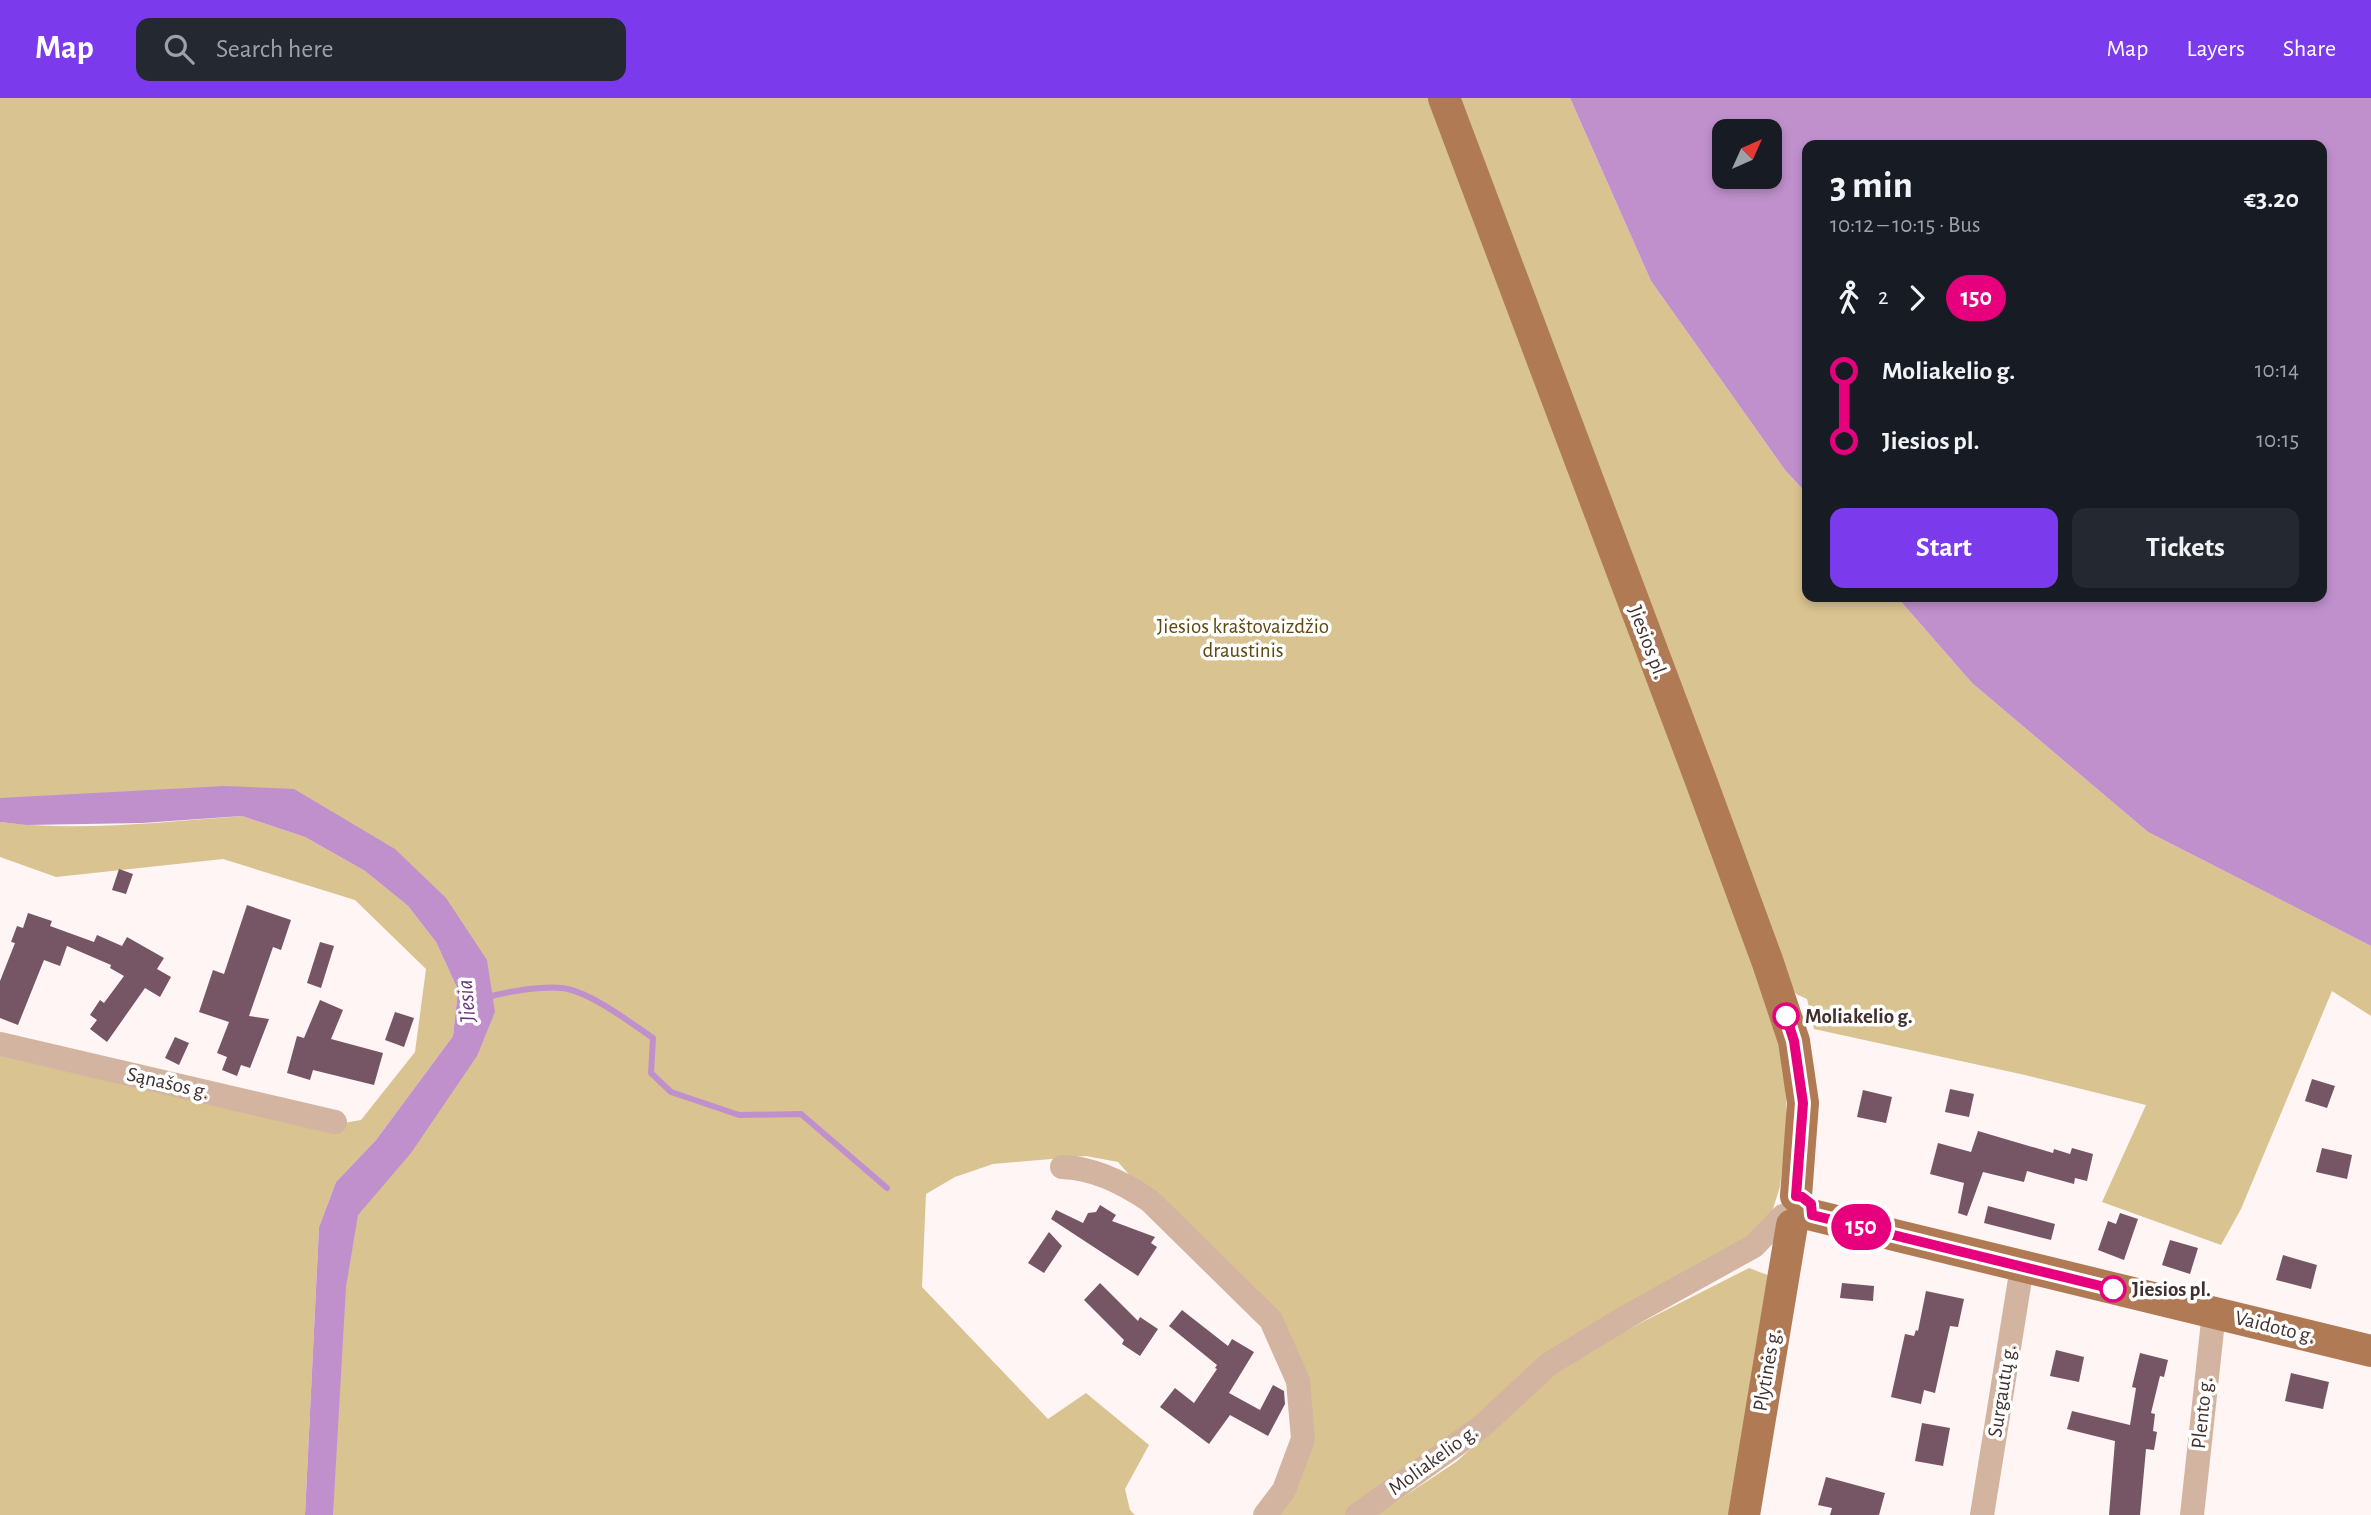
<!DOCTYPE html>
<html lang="en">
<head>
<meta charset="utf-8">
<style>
  body { margin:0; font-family:"Alegreya Sans",sans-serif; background:#242831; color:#f1f3f6; height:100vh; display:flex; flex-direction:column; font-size:26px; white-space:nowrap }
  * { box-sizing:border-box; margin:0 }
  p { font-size:23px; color:#9ea1a6 }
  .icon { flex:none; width:38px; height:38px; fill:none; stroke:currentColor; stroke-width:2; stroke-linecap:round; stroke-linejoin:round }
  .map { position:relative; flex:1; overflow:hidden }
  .sheet { position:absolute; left:1802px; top:42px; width:525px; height:462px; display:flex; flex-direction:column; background:#171b24; border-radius:14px; box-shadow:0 4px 10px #0003 }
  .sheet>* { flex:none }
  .badge { padding:0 14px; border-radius:23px; font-size:24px; line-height:46px }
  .needle { width:46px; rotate:45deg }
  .fabs { position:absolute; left:1712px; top:21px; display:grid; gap:14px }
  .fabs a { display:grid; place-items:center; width:70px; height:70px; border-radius:14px; background:#171b24; box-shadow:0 4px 10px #0003; font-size:35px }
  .map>.badge { position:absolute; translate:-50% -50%; box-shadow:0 0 0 4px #fff }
  .legs { display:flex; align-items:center; gap:10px; height:77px; padding:0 28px; font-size:23px }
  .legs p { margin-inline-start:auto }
  .overview { display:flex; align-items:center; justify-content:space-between; height:119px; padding:0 28px }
  h1 { font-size:38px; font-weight:700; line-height:52px }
  .cta { display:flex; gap:14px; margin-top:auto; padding:14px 28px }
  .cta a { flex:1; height:80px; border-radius:14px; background:#7c3aed; color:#fff; font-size:28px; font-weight:700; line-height:80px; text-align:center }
  .cta a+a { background:#242831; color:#f1f3f6 }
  ul { padding:0 28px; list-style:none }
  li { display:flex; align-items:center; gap:24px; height:70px; font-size:26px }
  li i { display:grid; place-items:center; width:10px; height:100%; margin:0 9px; background:currentColor }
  li i::after { content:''; width:18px; height:18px; margin:-9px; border:5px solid; border-radius:50%; background:#171b24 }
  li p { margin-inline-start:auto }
  li:first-child i { background:linear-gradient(#0000 50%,currentColor 0) }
  li:last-child i { background:linear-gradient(currentColor 50%,#0000 0) }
  header { display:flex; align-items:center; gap:42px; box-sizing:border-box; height:98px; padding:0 35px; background:#7c3aed; color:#fff }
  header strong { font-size:33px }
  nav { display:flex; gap:38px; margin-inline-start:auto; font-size:24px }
  .search { width:490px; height:63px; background:#242831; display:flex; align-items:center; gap:18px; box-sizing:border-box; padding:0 24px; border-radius:14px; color:#9ea1a6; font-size:26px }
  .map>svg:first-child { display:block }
  .green { fill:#d9c390 }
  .water { fill:#c090cd; fill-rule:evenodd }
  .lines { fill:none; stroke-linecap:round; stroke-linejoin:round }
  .stream { stroke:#c090cd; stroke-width:6 }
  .building { fill:#765564 }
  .minor { stroke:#d3b4a0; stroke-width:24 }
  .major { stroke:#b07a55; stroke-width:32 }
  .line-1-casing { stroke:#fff; stroke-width:16 }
  .line-1 { stroke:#e6007e; stroke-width:10 }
  .stop-1-dot { fill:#fff; stroke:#e6007e; stroke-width:3.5 }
  .labels { text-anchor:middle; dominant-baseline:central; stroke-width:7; stroke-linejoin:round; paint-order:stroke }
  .park-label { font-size:21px; fill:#5d480d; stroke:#fff }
  .street-label { font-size:21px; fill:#40302e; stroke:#fff }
  .stop-label { font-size:21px; font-weight:bold; fill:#40302e; stroke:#fff; text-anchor:start }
  .water-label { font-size:23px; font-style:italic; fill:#6a3079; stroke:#fff }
</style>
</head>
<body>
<header>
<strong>Map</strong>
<div class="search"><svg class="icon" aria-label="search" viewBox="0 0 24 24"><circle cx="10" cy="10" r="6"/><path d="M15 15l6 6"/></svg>Search here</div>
<nav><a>Map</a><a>Layers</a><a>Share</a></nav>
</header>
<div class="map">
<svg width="2371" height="1417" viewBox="0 0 2371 1417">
  <rect width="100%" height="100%" fill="#fef5f4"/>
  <g class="green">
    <polygon points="0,0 1570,0 1651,183 1785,372 1808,397 1808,499 1897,499 1972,585 2148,734 2371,848 2371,918 2332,893 2241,1111 2221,1147 2102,1104 2146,1007 2025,977 1814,931 1807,901 1796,896 1790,886 1784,952 1787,1027 1780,1088 1770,1121 1754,1148 1626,1219 1350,1417 1277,1417 1311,1342 1277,1214 1140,1089 1118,1064 1086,1058 993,1066 955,1079 926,1096 922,1189 1048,1321 1086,1295 1149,1347 1125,1391 1130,1412 1135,1417 314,1417 331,1147 473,931 472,902 403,785 264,710 0,713"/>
    <path d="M242 718 305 739 365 773 408 808 436 844 458 892 453 938 376 1042 336 1084 319 1129 305 1417H0V958L314 1030 361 1022 415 954 426 871 355 802 223 761 56 779 0 759V724C77 734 164 724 242 718Z"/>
    <polygon points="1749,1170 1770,1178 1728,1417 1376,1417 1456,1364 1558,1273 1605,1243"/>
  </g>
  <g class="water">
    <path d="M1570 0H2371V848L2148 734 1972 585 1897 499H2322V47H1808V397L1785 372 1651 183ZM1724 33H1769V79H1724Z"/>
    <polygon points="225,688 294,691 395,751 446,800 487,862 495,914 477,958 411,1055 358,1117 346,1189 333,1417 305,1417 319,1129 336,1084 376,1042 453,938 458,892 436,844 408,808 365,773 305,739 242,718 142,725 26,727 0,724 0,700"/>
  </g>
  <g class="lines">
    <path class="stream" d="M487 899C506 894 549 886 568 891 594 897 631 925 653 940L651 975 671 994 739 1017 801 1016 887 1090"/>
  </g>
  <g class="building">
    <polygon points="119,771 133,776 126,796 112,792"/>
    <polygon points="247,807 291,822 281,852 273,849 249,918 269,921 250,970 241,967 237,978 222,972 227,959 217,955 229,924 199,914 213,872 224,876"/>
    <polygon points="28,815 52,823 50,828 94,844 97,837 122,848 127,839 164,860 157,871 171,879 160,899 145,890 107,944 90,931 97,922 90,917 100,902 104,905 124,878 110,870 111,867 67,848 60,868 44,862 18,927 0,920 0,883 15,845 11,844 17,828 23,830"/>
    <polygon points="320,844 334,848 321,890 307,885"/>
    <polygon points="320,902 343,912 331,941 383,955 374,987 313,972 310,982 287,975 297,938 304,940"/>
    <polygon points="395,914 414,920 404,949 385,942"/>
    <polygon points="175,939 189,945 179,967 165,960"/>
    <polygon points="2312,981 2335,988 2327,1010 2305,1003"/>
    <polygon points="1950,991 1974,996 1969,1019 1945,1014"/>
    <polygon points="1863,992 1892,999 1886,1025 1857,1019"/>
    <polygon points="1978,1033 2053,1055 2054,1051 2070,1056 2072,1050 2093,1056 2087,1083 2075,1080 2074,1086 2027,1073 2024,1084 1983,1074 1967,1118 1958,1115 1964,1085 1930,1076 1938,1045 1971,1054"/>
    <polygon points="2322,1050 2352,1057 2347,1081 2316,1074"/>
    <polygon points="1100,1107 1116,1117 1112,1123 1155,1139 1151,1145 1157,1149 1138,1178 1051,1121 1056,1112 1083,1125 1088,1115 1096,1114"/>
    <polygon points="1988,1108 2055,1126 2051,1142 1984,1125"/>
    <polygon points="2120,1115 2138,1121 2124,1162 2098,1152 2108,1123 2116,1126"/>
    <polygon points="1049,1134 1062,1148 1044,1175 1028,1165"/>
    <polygon points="2170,1142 2198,1150 2190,1176 2162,1167"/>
    <polygon points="2283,1157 2317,1167 2311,1191 2276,1182"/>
    <polygon points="1100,1185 1138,1223 1140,1219 1158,1231 1140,1258 1122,1246 1124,1242 1084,1202"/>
    <polygon points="1842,1185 1874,1188 1873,1203 1840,1200"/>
    <polygon points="1926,1193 1964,1201 1958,1229 1950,1228 1935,1295 1924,1292 1921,1306 1891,1299 1905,1236 1914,1238 1916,1232 1918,1233"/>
    <polygon points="1182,1212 1228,1248 1232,1241 1254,1254 1229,1295 1260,1312 1273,1287 1284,1293 1285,1306 1268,1338 1230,1317 1209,1346 1160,1309 1175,1290 1194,1305 1217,1271 1215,1270 1217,1267 1169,1228"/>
    <polygon points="2056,1252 2084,1259 2079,1284 2050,1278"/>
    <polygon points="2140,1255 2168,1262 2164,1279 2160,1278 2151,1315 2155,1316 2153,1333 2157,1334 2154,1352 2146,1351 2140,1417 2109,1417 2115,1343 2067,1331 2072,1313 2130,1327 2136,1290 2132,1289"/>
    <polygon points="2291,1275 2329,1284 2323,1311 2285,1303"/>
    <polygon points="1922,1325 1950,1330 1943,1368 1915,1363"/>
    <polygon points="1826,1379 1885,1395 1879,1417 1830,1417 1832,1410 1818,1407"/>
  </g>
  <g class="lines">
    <g class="minor">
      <polyline points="0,946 335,1024"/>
      <path d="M1062 1069C1094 1070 1124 1085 1150 1103L1271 1222 1298 1283 1303 1341 1284 1392 1265 1417"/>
      <polyline points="1357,1417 1481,1329 1549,1266 1626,1219 1754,1148 1783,1118"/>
      <polyline points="1982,1417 2022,1169"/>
      <polyline points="2192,1417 2214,1214"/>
    </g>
    <g class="major">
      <polyline points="1444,0 1700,680 1768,865 1794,943 1803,1005 1796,1098"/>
      <polyline points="1812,1117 2371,1253"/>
      <polyline points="1744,1417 1792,1127"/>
    </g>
  </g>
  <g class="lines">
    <defs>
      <polyline id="line-1" points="1786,918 1794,943 1803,1005 1796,1098 1802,1099 1811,1106 1812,1117 2113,1191"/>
    </defs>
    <use href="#line-1" class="line-1-casing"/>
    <use href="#line-1" class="line-1"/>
  </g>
  <g class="stop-1-dot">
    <circle cx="1786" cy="918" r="12"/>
    <circle cx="2113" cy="1191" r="12"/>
  </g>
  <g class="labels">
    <g class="park-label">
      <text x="1243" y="528">Jiesios kraštovaizdžio<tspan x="1243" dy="24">draustinis</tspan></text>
    </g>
    <g class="street-label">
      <text transform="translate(1648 544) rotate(69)">Jiesios pl.</text>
      <text transform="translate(168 985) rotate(13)">Sąnašos g.</text>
      <text transform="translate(2275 1229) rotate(14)">Vaidoto g.</text>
      <text transform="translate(1767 1272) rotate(-80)">Plytinės g.</text>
      <text transform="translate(2002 1293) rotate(-81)">Surgautų g.</text>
      <text transform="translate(2202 1315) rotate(-84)">Plento g.</text>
      <text transform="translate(1433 1362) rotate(-36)">Moliakelio g.</text>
    </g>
    <g class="stop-label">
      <text x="1805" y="918">Moliakelio g.</text>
      <text x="2132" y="1191">Jiesios pl.</text>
    </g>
    <g class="water-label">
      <text transform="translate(467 903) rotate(-95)">Jiesia</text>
    </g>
  </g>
</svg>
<div class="fabs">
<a><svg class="needle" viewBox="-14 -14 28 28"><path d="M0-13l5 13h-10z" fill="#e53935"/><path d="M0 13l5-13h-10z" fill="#9ea1a6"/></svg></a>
</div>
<b class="badge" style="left:1861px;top:1129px;background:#e6007e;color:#fff">150</b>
<section class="sheet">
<div class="overview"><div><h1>3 min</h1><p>10:12 – 10:15 · Bus</p></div><b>€3.20</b></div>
<div class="legs"><svg class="icon" aria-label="walk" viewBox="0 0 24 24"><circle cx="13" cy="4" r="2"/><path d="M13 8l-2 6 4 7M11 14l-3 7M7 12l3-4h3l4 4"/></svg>2<svg class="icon" aria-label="forward" viewBox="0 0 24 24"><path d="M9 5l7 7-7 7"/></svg><b class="badge" style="background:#e6007e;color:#fff">150</b></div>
<ul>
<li><i style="color:#e6007e"></i><b>Moliakelio g.</b><p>10:14</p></li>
<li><i style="color:#e6007e"></i><b>Jiesios pl.</b><p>10:15</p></li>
</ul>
<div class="cta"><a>Start</a><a>Tickets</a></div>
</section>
</div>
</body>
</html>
